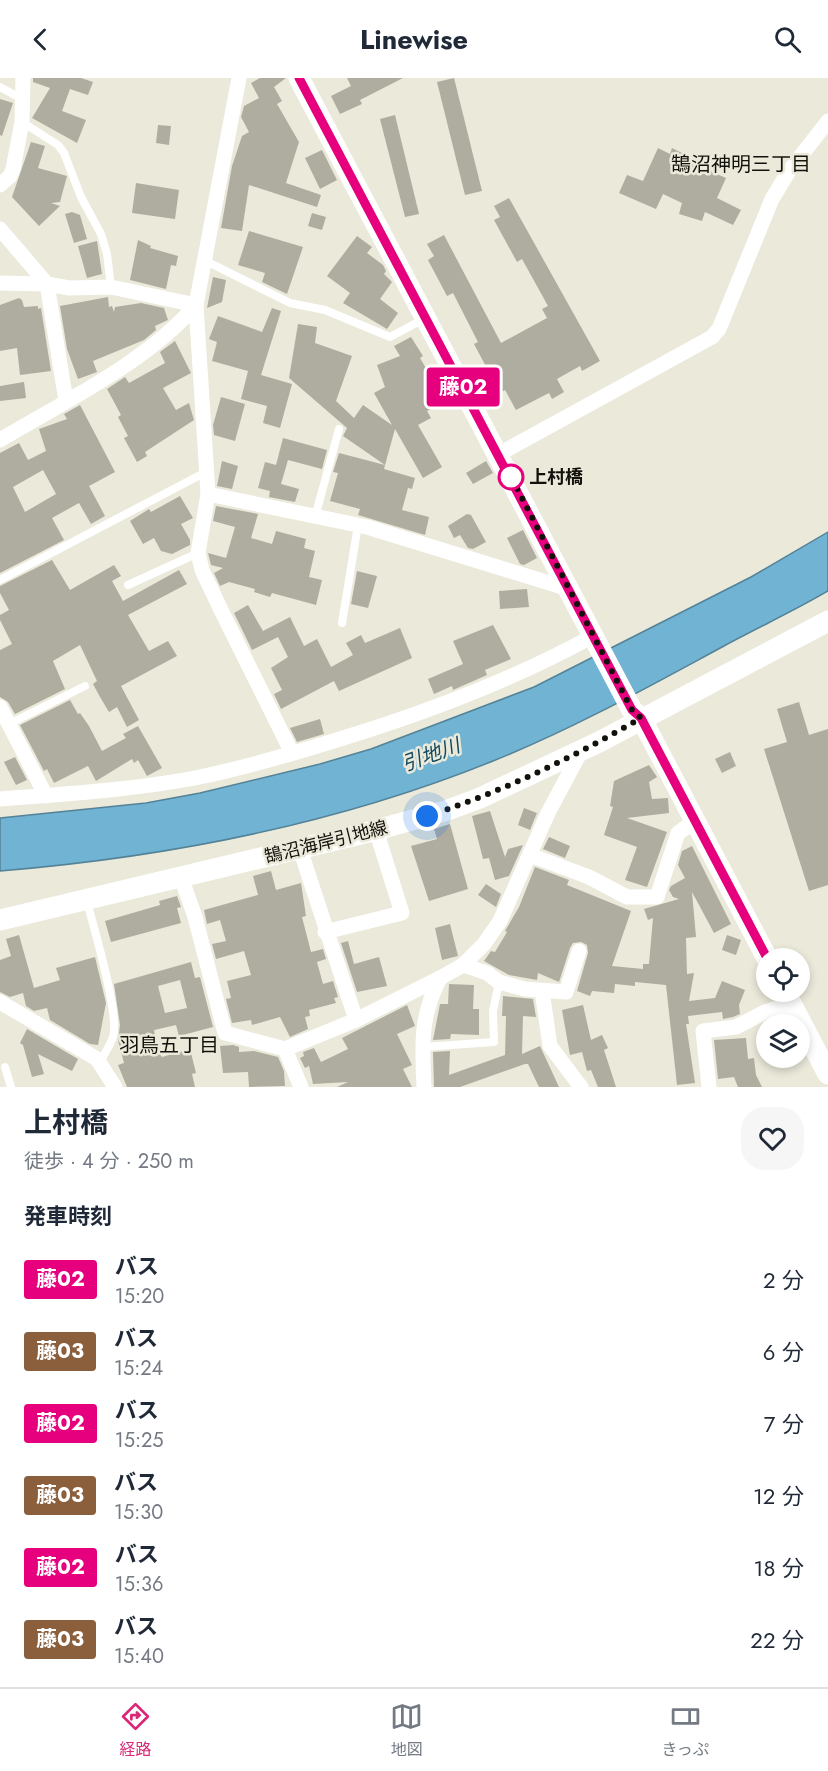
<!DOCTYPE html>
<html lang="ja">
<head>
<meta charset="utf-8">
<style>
  body { margin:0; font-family:Jost,"Noto Sans JP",sans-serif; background:#f6f6f7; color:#1f2937; height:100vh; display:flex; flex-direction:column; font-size:22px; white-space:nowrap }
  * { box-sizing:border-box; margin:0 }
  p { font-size:20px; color:#747a83 }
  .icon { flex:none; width:33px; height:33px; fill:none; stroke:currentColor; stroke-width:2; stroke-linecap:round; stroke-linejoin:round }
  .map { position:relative; height:1009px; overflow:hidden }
  .side { display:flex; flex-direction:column; background:#fff; flex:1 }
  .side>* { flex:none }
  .badge { padding:0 12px; border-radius:4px; font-size:21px; line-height:39px }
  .buttons { position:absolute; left:756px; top:870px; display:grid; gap:12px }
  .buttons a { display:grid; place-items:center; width:54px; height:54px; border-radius:50%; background:#fff; box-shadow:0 3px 9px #0003; font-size:30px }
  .you { position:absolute; width:30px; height:30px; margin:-15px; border:4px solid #fff; border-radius:50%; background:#1a73e8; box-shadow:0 0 0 9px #1a73e833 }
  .map>.badge { position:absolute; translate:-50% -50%; box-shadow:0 0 0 3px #fff }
  h2 { padding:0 24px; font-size:22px; line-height:54px }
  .round { display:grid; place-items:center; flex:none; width:63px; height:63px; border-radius:24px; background:#f6f6f7 }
  .headline { display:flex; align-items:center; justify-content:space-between; height:102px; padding:0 24px }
  h1 { font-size:28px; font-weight:700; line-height:45px }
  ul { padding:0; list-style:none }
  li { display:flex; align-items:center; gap:18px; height:72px; padding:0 24px }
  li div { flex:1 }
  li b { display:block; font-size:22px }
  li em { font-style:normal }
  li .badge { min-width:66px; font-weight:700; text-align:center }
  header { display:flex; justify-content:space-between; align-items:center; height:78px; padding:0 24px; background:#fff; font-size:27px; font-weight:700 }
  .menu { display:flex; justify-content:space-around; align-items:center; height:84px; border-top:2px solid #e0e1e3; background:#fff; font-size:16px; color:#747a83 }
  .menu a { display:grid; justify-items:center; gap:3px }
  .menu .current { color:#db2777 }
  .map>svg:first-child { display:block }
  .water { fill:#70b3d2; stroke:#548297; stroke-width:1.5 }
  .building { fill:#afad9f; fill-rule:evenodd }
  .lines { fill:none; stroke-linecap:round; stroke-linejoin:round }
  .lane { stroke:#fff; stroke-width:8 }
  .street { stroke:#fff; stroke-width:15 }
  .secondary { stroke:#fff; stroke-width:21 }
  .line-casing { stroke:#fff; stroke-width:14 }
  .line { stroke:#e6007e; stroke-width:9 }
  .walk { stroke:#12110c; stroke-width:6; stroke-dasharray:0 10.8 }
  .stop-dot { fill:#fff; stroke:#e6007e; stroke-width:3 }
  .labels { text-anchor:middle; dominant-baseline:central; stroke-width:5; stroke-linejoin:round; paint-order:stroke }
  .stop-label { font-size:18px; font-weight:bold; fill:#12110c; stroke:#ebe9da; text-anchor:start }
  .street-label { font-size:18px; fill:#12110c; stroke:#ebe9da }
  .neighbourhood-label { font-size:20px; fill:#12110c; stroke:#ebe9da }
  .water-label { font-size:20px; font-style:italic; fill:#11495f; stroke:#ebe9da }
</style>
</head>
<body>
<header><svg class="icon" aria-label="back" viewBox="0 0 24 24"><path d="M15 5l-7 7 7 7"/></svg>Linewise<svg class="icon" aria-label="search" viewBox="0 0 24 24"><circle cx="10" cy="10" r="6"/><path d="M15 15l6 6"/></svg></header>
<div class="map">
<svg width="828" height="1009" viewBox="0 0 828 1009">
  <rect width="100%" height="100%" fill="#ebe9da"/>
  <path class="water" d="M828 454V513C794 533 759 549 724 568 648 609 573 651 493 683 335 747 169 779 0 793V740L146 725 200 715 320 686 371 671 534 609 751 499Z"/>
  <g class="building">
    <polygon points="33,0 81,0 93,4 88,17 70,11 62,33 86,42 77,65 32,40 50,10 33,4"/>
    <polygon points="260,0 286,0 274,9 282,23 277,26 299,64 286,105 321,117 317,129 249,107 242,153 221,150 232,88 242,58 249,54 241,39 244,28 259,20 251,5"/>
    <polygon points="347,0 403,0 360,22 362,26 340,36 331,18 351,8"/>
    <polygon points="454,0 482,113 465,117 437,4"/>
    <polygon points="0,21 13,25 2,58 0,57"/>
    <polygon points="395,37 419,136 405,139 380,41"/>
    <polygon points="158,47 171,48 169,67 156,65"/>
    <polygon points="31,64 45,68 38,90 67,98 60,124 51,125 60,128 39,148 12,119"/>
    <polygon points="658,70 670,76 672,70 684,76 682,81 726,100 717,120 741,132 733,147 705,134 702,143 679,136 682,125 663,116 656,131 619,115 627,97 643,103"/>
    <polygon points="322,72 337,102 320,111 305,80"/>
    <polygon points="136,105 179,112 175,141 132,135"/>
    <polygon points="509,120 600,283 582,293 580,288 557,301 564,314 552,321 549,315 516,332 505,312 500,315 474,266 478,264 453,215 447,218 428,182 434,178 427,166 444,157 501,265 547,240 542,231 548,228 522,181 517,184 494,142 500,139 494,128"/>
    <polygon points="72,134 80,137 87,161 74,165 65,136"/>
    <polygon points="312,135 326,139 322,152 308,148"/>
    <polygon points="249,153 303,169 287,216 262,204 265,195 238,187"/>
    <polygon points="357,158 372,169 367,175 383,187 386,193 384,196 392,204 380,221 398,235 387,251 343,225 350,215 327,198"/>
    <polygon points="138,162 151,168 150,170 178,178 176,188 171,187 166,211 130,202"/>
    <polygon points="97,163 102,196 87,200 78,168"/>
    <polygon points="213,199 226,202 222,224 207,230"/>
    <polygon points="108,219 109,229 112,228 114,234 115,229 141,225 164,230 168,242 155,248 156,252 144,262 93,283 97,294 78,301 67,271 60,228"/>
    <polygon points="19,220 22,222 24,229 38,228 38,231 41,230 51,293 20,297 17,270 0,273 0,227"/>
    <polygon points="272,230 281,233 261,297 292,306 280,350 263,345 267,328 241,321 248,293 212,283 217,264 209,261 218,238 262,254"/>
    <polygon points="298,246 317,249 315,265 352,278 336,323 354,340 363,327 392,347 374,315 385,309 377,287 400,278 394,268 411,259 423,278 420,280 445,323 427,333 431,340 418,347 442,389 423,400 395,351 385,387 343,358 347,350 289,300"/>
    <polygon points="175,263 191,295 163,310 176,332 189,325 194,342 145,374 147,378 137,384 124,360 128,358 118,339 121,337 107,311 125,299 129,305 165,285 160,274"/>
    <polygon points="24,304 26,320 0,323 0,308"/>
    <polygon points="221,319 245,326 235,363 214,357 213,347"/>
    <path d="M80 327 115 394 89 408 105 438 91 446 79 425 52 440 64 462 0 495V375L19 365 28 382 46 373 39 351 67 341 64 336ZM43 392 56 416 25 434 13 409Z"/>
    <polygon points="283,360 327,372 322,391 288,382 281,406 299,411 295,424 269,419 270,413 258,410 265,384 276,387"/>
    <polygon points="339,375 385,387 384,391 415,400 412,411 408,410 402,432 429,439 425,457 358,437 360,431 330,423 338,395 333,394"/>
    <polygon points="222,383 238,388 232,411 217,408"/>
    <polygon points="486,383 493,395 473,406 466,395"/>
    <polygon points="180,418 193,440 181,446 190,462 190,467 172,476 161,473 154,460 143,466 130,443 149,431 151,434"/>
    <polygon points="216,428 258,436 251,460 272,466 276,453 306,461 304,470 315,473 309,499 322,502 316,527 272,515 270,519 254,514 255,511 229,504 220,508 214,495 223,490 211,487 208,475 226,480 235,449 213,443"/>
    <polygon points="467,436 471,437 486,464 473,471 468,470 460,457 454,460 448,448"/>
    <polygon points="523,452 537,480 524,487 520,486 507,460"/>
    <polygon points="52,482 70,512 114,487 121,498 112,503 123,523 179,492 187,506 128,537 149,573 168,563 177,578 121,608 139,642 127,649 117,629 109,634 100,619 93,606 97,603 80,567 53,583 65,611 15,636 8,624 0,619 0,572 12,566 0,542 0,537 9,532 0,515 0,508"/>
    <polygon points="357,493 377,498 368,530 351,526"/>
    <polygon points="527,511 529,529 500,531 499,513"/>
    <polygon points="248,527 263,553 290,539 304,568 317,561 331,589 353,577 346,565 361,557 365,565 400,550 412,580 339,613 334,603 281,631 274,616 282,612 271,590 288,579 278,559 252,572 234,535"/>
    <polygon points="493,547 511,581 485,592 487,597 453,612 452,608 434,616 428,601 463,586 453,563"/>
    <polygon points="70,622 78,636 80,635 89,648 102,673 126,660 123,656 138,648 162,690 147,698 138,682 134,685 132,681 96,703 88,688 54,705 47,691 44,693 20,647"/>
    <polygon points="799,624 809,657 828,651 828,807 809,813 764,671 787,664 777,631"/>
    <polygon points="320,641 324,656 297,664 290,650"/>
    <polygon points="730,674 736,688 722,695 715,681"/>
    <polygon points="15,679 27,702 16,707 4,684"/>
    <polygon points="649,687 657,699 649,704 652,721 668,720 669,735 627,740 667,754 647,809 625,802 637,769 604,757 613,729 610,728 614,703"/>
    <polygon points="524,730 537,735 530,752 518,747"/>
    <polygon points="490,733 505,779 508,771 523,767 509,798 495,802 489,780 483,781 472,738"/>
    <polygon points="450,746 468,811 429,823 411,768 437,761 434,751"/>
    <polygon points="549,759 570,768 565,780 543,771"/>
    <polygon points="692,768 731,846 714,855 692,814 696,859 686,860 687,896 694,895 689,923 715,920 722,903 745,912 739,927 740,936 733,939 723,941 722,934 688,938 689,946 686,946 695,1005 677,1007 666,907 635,904 635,908 615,906 614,915 592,913 590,918 577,913 588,875 587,867 581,864 573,865 570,870 559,904 538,895 537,902 509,897 484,883 491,873 495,874 507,854 505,853 519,829 535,789 569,802 567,807 631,833 612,888 643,891 643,886 649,886 653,840 648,842 644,831 679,821 673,819 669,812 671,808 685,800 678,787 682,773"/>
    <polygon points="271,793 276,812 301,805 306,838 302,839 311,874 323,871 326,881 317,884 323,906 333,903 338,919 334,920 336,925 309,932 310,938 305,939 308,951 290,959 280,939 252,947 251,942 232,945 226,921 231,920 227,903 251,897 244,873 216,881 212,866 226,863 220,842 207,846 204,832 258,817 253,798"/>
    <polygon points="486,806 501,816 496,829 478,817"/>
    <polygon points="177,818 181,829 177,830 181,845 111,864 105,843 160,827 159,823"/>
    <polygon points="450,846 458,878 442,882 435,850"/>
    <polygon points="19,857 34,910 60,902 56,890 95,879 106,925 98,967 90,966 50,942 47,930 34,933 26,928 23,915 10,919 0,914 0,882 11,878 6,861"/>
    <polygon points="727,857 741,862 736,877 722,872"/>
    <polygon points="348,863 354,886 379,879 387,908 357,914 341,865"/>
    <path d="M191 884 195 900 200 899 213 949 179 958 176 947 154 952 156 964 152 965 153 973H157L162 979 190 971 196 995 192 996 195 1009H127L118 987 124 985 118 963 120 947 114 906ZM180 902 187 930 165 935 158 908Z"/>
    <polygon points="449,906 474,907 473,931 479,931 479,957 451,956 450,961 433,962 440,926 448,926"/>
    <polygon points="503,918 533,921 536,939 523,938 522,976 540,968 559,1009 539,1009 528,986 525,986 460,1009 434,1009 433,974 450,973 449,997 505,977 506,938 502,938"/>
    <polygon points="407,927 415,948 397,956 412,987 403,991 412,1009 337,1009 348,1004 313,1006 309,988 305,990 300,980 304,978 303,974 314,970 321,984 348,971 342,960"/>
    <polygon points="583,927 591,962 602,957 608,970 604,972 616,1009 598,1009 591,992 587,993 582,974 570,977 562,932"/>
    <polygon points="27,951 78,981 72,993 38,976 44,996 32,999 23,967 20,965"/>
    <polygon points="746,960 748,981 754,980 756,997 762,1009 738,1009 734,999 718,1001 714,962"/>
    <polygon points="233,967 239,969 239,974 254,973 278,979 284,993 285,1008 249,1009 248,994 223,995 220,968"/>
  </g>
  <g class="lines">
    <g class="lane">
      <polyline points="0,9 22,21"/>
      <polyline points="22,44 58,67 64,75 81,119 101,156 107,176 111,209"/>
      <polyline points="206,183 290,225 325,232 390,259 424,241"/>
      <polyline points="315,439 339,351"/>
      <polyline points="0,502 206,394"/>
      <polyline points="128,507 198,475"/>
      <polyline points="342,545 358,447"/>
      <polyline points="9,646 85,608"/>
      <path d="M87 824C94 850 120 937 113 959 110 968 104 976 100 984"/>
      <polyline points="423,969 494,964 493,933 499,904"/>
      <polyline points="5,989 11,1009"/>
    </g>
    <g class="street">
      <polyline points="239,0 196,227 208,416 198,475 202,492 221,532 292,675"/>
      <polyline points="0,107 10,98 13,91 22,44 23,0"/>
      <polyline points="0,151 47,206 66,323"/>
      <polyline points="0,205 47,206 69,210 111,209 196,227"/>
      <path d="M0 362C65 323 147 284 196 227"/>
      <polyline points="499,376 712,259 719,251 772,121 789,93 828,43"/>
      <polyline points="208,416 367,449 569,511"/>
      <polyline points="0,629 46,718"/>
      <path d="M0 721C65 716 131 712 195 700 244 690 292 676 340 661 428 634 513 602 593 558"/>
      <polyline points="300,771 356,942"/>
      <polyline points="530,777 589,799 627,819 657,819 678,755 695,743"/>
      <polyline points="181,799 195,839 225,955 285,971 301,1009"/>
      <polyline points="325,854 402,835 376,752"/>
      <polyline points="463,887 487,895 499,904 525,911 566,914 579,873"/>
      <polyline points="542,913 550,968 581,1009"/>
      <polyline points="0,924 97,981 115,1009"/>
      <polyline points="285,971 356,942 440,900 463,887 484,866 500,843 548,735 581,673"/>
      <path d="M424 1009C422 966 420 939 440 900"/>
      <polyline points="709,1009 703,953 736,949 765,934 791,926"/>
    </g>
    <g class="secondary">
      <polyline points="299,0 632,632 641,640 767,880"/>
      <polyline points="0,842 369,754 445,733 480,720 599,664 828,543"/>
      <polyline points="785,914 828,996"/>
    </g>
  </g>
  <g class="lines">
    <defs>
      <polyline id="line" points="299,0 632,632 641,640 767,880"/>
    </defs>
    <use href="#line" class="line-casing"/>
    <use href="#line" class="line"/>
    <path class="walk" d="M427 738C502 714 574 679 641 640L632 632 509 395 511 399"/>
  </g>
  <circle class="stop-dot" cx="511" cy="399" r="12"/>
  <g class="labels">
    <g class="stop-label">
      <text x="529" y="399">上村橋</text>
    </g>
    <g class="street-label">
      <text transform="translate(326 764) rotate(-14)">鵠沼海岸引地線</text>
    </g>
    <g class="neighbourhood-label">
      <text x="741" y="86">鵠沼神明三丁目</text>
      <text x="169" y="967">羽鳥五丁目</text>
    </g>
    <g class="water-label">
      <text transform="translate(431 677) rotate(-20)">引地川</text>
    </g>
  </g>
</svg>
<div class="buttons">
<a><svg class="icon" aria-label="locate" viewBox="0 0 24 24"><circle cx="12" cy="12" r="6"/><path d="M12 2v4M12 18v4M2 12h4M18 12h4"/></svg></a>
<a><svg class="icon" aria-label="layers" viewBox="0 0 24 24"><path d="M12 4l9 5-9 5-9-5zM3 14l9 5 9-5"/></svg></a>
</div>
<div class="you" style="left:427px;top:738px"></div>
<b class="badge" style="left:463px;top:309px;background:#e6007e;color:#fff">藤02</b>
</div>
<section class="side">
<div class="headline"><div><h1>上村橋</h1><p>徒歩 · 4 分 · 250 m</p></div><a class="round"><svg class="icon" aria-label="heart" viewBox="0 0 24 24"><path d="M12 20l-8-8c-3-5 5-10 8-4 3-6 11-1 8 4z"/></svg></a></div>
<h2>発車時刻</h2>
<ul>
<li><span class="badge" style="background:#e6007e;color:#fff">藤02</span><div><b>バス</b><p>15:20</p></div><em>2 分</em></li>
<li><span class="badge" style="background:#8b5e3c;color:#fff">藤03</span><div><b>バス</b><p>15:24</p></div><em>6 分</em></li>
<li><span class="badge" style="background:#e6007e;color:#fff">藤02</span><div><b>バス</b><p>15:25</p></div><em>7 分</em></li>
<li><span class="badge" style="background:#8b5e3c;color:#fff">藤03</span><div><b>バス</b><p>15:30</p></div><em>12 分</em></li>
<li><span class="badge" style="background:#e6007e;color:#fff">藤02</span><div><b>バス</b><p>15:36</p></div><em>18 分</em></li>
<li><span class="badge" style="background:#8b5e3c;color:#fff">藤03</span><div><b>バス</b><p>15:40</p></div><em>22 分</em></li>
</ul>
</section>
<nav class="menu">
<a class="current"><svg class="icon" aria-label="directions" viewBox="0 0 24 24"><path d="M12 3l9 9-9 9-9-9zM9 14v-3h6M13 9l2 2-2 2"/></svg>経路</a>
<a><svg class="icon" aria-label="map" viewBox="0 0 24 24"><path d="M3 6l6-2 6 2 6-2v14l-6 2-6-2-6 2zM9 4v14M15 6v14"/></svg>地図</a>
<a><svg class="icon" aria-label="tickets" viewBox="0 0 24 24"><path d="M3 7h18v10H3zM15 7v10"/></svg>きっぷ</a>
</nav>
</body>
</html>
